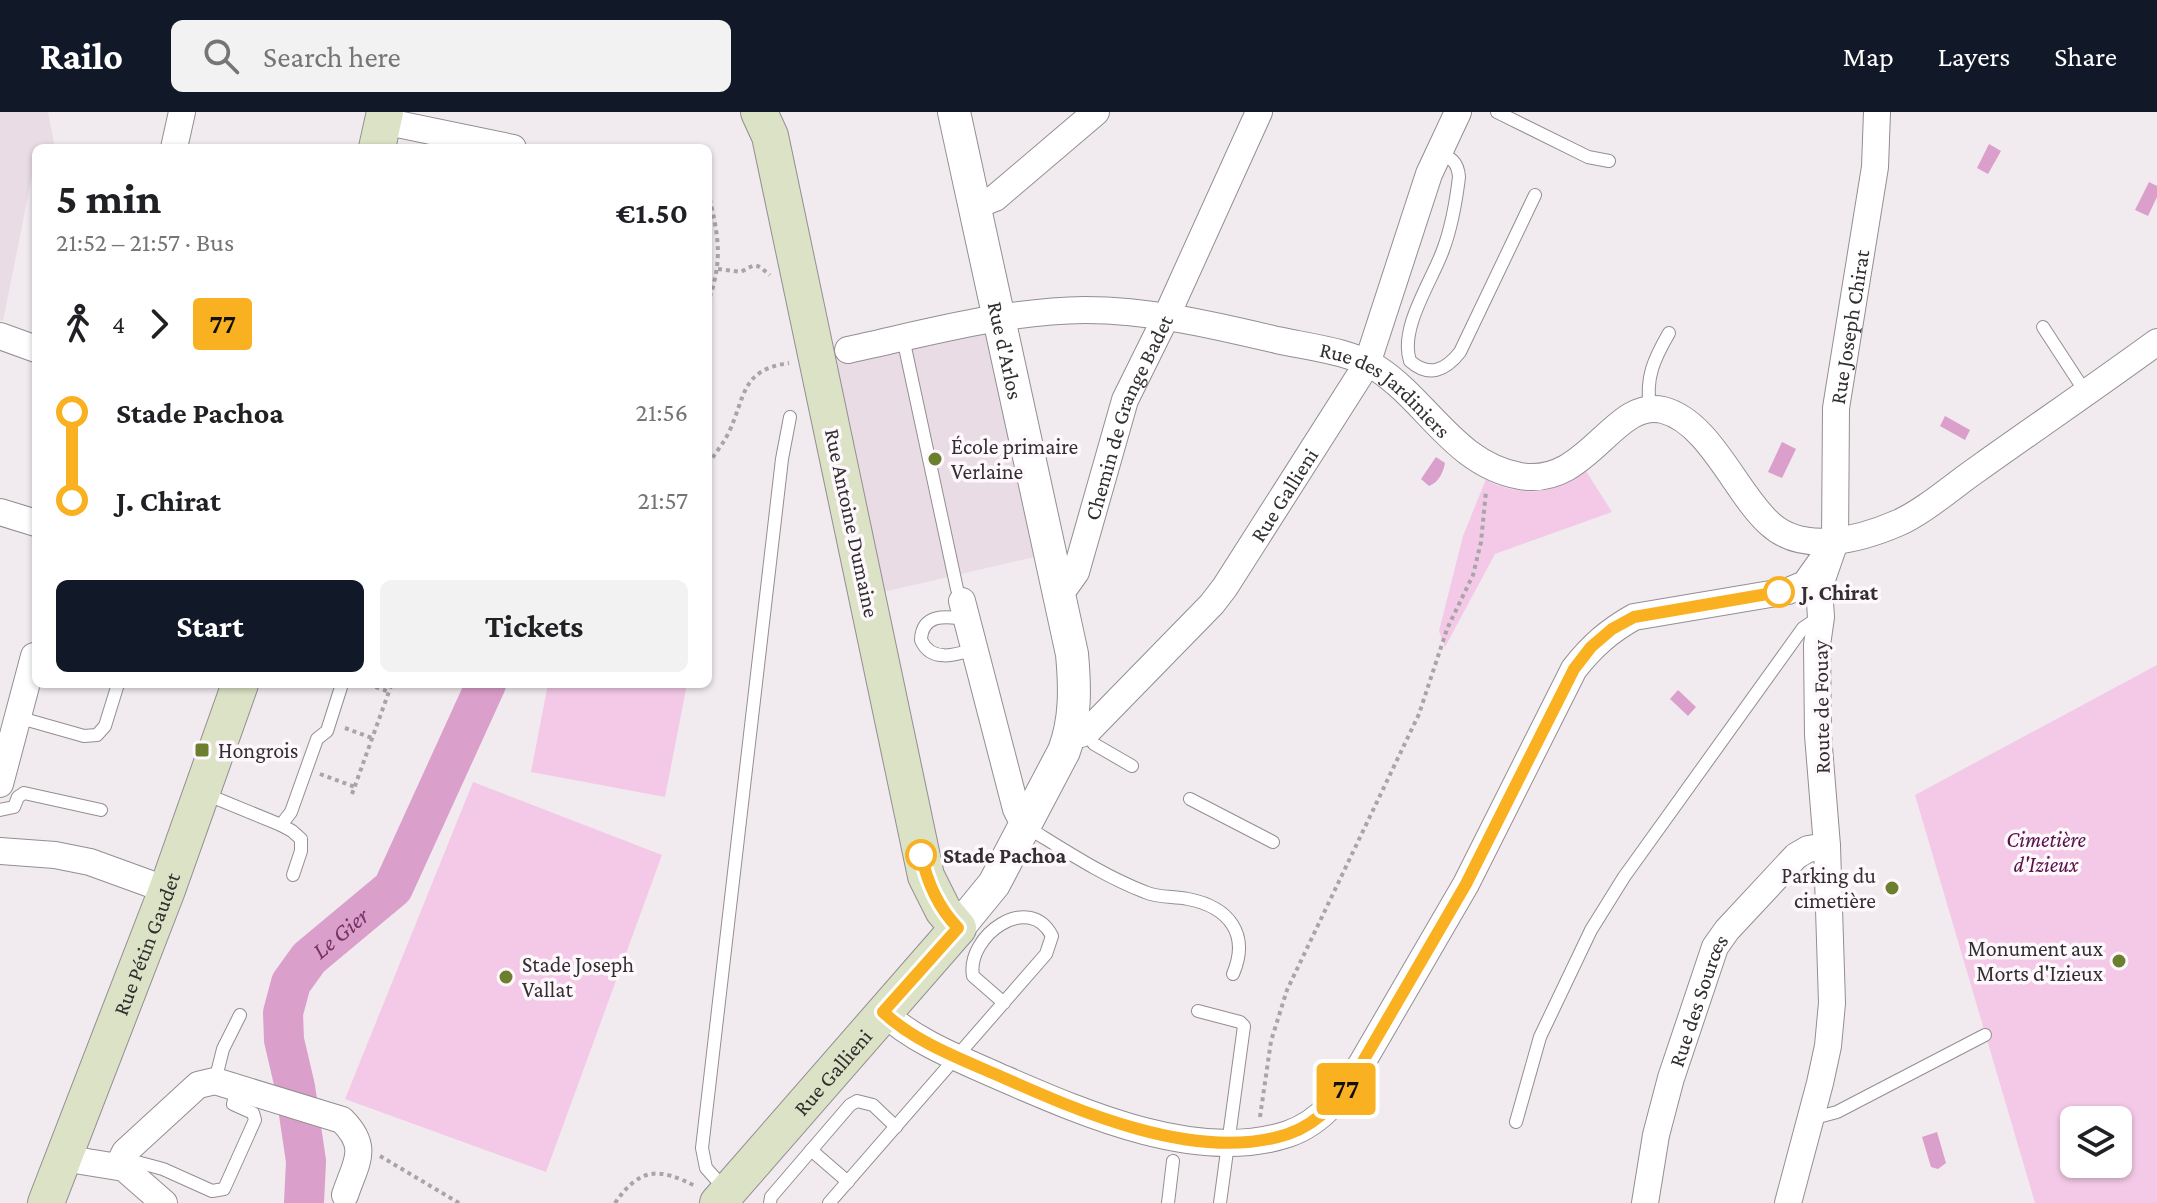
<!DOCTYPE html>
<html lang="en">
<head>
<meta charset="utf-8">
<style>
  body { margin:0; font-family:"Crimson Pro",serif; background:#f2f2f2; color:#202124; height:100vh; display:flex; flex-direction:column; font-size:30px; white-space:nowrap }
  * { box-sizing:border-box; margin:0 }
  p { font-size:26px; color:#757577 }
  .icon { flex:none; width:44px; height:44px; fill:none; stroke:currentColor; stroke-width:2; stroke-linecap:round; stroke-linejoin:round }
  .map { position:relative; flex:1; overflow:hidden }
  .drawer { position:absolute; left:32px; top:32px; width:680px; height:544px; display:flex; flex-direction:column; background:#fff; border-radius:12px; box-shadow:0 2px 6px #0004 }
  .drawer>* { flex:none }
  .badge { padding:0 16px; border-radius:6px; font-size:28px; line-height:52px }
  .tools { position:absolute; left:2060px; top:994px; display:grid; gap:16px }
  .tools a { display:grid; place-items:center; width:72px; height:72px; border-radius:12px; background:#fff; box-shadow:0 2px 6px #0004; font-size:40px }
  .map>.badge { position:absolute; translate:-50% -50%; box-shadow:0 0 0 4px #fff }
  .legs { display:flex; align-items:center; gap:12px; height:88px; padding:0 24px; font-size:26px }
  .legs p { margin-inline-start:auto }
  .summary { display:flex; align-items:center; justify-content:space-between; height:136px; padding:0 24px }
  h1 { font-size:44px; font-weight:700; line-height:60px }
  .primary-button { display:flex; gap:16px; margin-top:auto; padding:16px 24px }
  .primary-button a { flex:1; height:92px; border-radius:12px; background:#111827; color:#fff; font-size:32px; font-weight:700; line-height:92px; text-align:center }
  .primary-button a+a { background:#f2f2f2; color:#202124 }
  ul { padding:0 24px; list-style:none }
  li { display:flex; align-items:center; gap:28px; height:88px; font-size:30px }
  li i { display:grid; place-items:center; width:12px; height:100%; margin:0 10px; background:currentColor }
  li i::after { content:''; width:20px; height:20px; margin:-10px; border:6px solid; border-radius:50%; background:#fff }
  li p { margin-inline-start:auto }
  li:first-child i { background:linear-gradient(#0000 50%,currentColor 0) }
  li:last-child i { background:linear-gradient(currentColor 50%,#0000 0) }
  header { display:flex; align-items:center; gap:48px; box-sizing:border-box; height:112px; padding:0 40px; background:#111827; color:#fff }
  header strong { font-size:38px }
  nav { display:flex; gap:44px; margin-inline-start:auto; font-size:28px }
  .search { width:560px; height:72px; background:#f2f2f2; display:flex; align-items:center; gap:20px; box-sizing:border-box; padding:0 28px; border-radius:12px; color:#757577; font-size:30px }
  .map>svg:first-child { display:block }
  .built { fill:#e9dce4 }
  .green { fill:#f3c9e7; fill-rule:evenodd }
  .water { fill:#da9fca }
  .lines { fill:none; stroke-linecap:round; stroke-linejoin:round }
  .river { stroke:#da9fca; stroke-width:40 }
  .service-casing { stroke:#938e92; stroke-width:14 }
  .minor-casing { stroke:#938e92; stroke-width:28 }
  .tertiary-casing { stroke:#938e92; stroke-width:34 }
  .secondary-casing { stroke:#938e92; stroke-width:38 }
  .path { stroke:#a9a4a7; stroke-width:4; stroke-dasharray:4 4; stroke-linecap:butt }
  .service { stroke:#fff; stroke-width:12 }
  .minor { stroke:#fff; stroke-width:26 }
  .tertiary { stroke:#fff; stroke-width:32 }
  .secondary { stroke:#dbe2c5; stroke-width:36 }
  .line-1-casing { stroke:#fff; stroke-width:18 }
  .line-1 { stroke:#f9b122; stroke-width:12 }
  .poi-dot { fill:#6c7f2e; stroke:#fef8fc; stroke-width:3 }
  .stop-1-dot { fill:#fff; stroke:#f9b122; stroke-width:4 }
  .labels { text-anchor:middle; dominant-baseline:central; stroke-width:7; stroke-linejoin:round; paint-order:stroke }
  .street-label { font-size:22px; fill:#322f31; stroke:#fef8fc }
  .poi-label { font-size:22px; fill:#322f31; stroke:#fef8fc; text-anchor:start }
  .stop-label { font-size:22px; font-weight:bold; fill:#322f31; stroke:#fef8fc; text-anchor:start }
  .park-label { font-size:22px; font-style:italic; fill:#571149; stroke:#fef8fc }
  .water-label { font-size:24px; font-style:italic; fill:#773167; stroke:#fef8fc }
</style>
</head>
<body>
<header>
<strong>Railo</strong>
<div class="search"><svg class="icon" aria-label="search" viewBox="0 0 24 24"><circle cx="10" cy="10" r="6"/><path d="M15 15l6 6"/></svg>Search here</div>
<nav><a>Map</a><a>Layers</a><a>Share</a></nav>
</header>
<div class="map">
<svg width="2157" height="1091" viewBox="0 0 2157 1091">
  <rect width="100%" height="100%" fill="#f1ebef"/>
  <g class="built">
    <polygon points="0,0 48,0 55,36 36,36 36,59 33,59 3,209 0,208"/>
    <polygon points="991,217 1039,444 879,481 830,250"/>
  </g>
  <g class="green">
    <path d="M1586 359 1612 400 1495 442 1445 535 1439 519 1463 424 1486 367C1494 373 1501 374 1511 377 1543 384 1558 375 1586 359Z"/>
    <path d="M2157 553V1091H2035L1915 683ZM2074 1008H2118V1052H2074Z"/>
    <polygon points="548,572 687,572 665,685 531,660"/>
    <polygon points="473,670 662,743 546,1060 345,987"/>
  </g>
  <g class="water">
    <polygon points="1989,32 2001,39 1988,62 1977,56"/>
    <polygon points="2149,70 2157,74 2157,85 2148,104 2135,98"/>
    <polygon points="1945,304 1970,318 1965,328 1940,314"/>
    <polygon points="1782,330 1796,337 1782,366 1768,360"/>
    <path d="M1436 345 1445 351C1443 361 1439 370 1429 374L1421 367Z"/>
    <polygon points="1678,578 1696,595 1688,604 1670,587"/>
    <polygon points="1937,1020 1946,1051 1938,1057 1931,1055 1922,1025"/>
  </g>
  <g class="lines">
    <path class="river" id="s1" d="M304 1091 306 1049 295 975 284 928 283 901 291 871 309 846 393 776 486 572"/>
    <defs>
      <g id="service">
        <polyline points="1497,0 1588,45 1609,49"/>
        <path d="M1439 40C1451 46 1458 50 1459 65 1456 90 1452 114 1443 138 1432 169 1399 216 1410 249 1429 266 1446 258 1460 240L1535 83"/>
        <polyline points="2043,215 2086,281"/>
        <polyline points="903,226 957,477 962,489"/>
        <path d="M1650 296C1645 266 1654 247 1669 221"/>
        <path d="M967 507C946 504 922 501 921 528 931 551 956 543 975 537"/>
        <polyline points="17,605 84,624 97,623 105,614 118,572"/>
        <polyline points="1085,620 1094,632 1132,654"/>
        <polyline points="203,681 281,713 291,700 317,627 327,619 342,572"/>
        <polyline points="1190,687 1273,730"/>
        <polyline points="0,698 14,695 18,685 24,681 101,698"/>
        <polyline points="281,713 292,719 301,727 301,739 293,763"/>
        <path d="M1025 714C1063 737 1103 764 1145 780 1158 786 1173 784 1188 787 1229 795 1250 822 1233 862"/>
        <polyline points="1198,899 1240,910 1244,914 1220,1091"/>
        <polyline points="215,969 223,937 240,903"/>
        <polyline points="1813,1002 1822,1004 1837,1000 1985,923"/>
        <polyline points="1516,1010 1540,925 1591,818 1624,765 1803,516 1818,506"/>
        <polyline points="811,1038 848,1070"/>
        <polyline points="122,1046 163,1057 212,1079 224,1077 255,1008 253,1001 233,992 237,975"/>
        <polyline points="724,1076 706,1056 702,1036 782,347 790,305"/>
        <polyline points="770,1091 771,1085 850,993 857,989 873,993 896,1015"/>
        <path d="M829 1091 1046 842 1052 824C1029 779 966 824 973 864L1004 891"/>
        <polyline points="1168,1091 1173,1049"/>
      </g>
      <g id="minor">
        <polyline points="383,9 513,36"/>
        <polyline points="174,36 182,0"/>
        <polyline points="975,94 995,86 1096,0"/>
        <polyline points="0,224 36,237"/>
        <path id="s2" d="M848 238C926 221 1004 199 1085 198 1150 198 1213 213 1277 228 1309 235 1350 239 1378 257 1428 290 1455 352 1520 364 1588 376 1613 286 1663 298 1710 310 1736 382 1770 412 1804 443 1861 427 1898 411 1925 399 1954 373 1979 356 2038 314 2098 273 2157 230"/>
        <polyline points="0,400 36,411"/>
        <path id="s3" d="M1057 477 1066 474 1076 460 1125 288 1167 203 1259 0"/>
        <polyline points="962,489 1016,697 1019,703 1028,709"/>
        <path id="s4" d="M1071 620 1081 622 1089 618 1212 492 1225 475 1367 252 1429 62 1458 0"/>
        <polyline points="0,672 34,544"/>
        <polyline points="0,739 55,743 90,750 167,778"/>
        <path d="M883 900C915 930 960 947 1000 965 1083 1001 1198 1052 1288 1022 1323 1010 1343 981 1362 951L1466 772 1574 557C1592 534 1609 519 1634 505L1788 479 1805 472 1835 430"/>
        <polyline points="64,1043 81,1049 124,1056 164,1091"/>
        <path d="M118 1054 125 1040 198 973 215 969 342 1008C370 1036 356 1050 345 1083"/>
        <path id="s5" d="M1645 1091 1656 1023 1671 966 1715 835 1727 818 1796 744 1808 737 1827 734"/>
        <path id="s6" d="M1788 1091 1820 971 1828 934 1832 891 1827 734 1818 623 1817 533 1821 505 1819 476 1835 430 1836 296 1875 55 1877 0"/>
      </g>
      <g id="tertiary">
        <path id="s7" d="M954 0 1072 542C1075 575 1076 607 1064 639L994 772 958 816"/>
      </g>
      <g id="secondary">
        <polyline points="377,36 385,0"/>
        <path id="s8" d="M46 1091 167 778 240 572"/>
        <path id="s9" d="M718 1091 958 816 943 798 926 764 770 24 759 0"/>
      </g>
    </defs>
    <use href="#service" class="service-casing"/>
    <use href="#minor" class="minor-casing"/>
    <use href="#tertiary" class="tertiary-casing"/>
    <use href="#secondary" class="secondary-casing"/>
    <g class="path">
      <path d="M708 79C718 123 724 146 708 190"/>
      <path d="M718 157 741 160C757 151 755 151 770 163"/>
      <path d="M708 352C715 342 723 332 729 320 746 283 741 258 789 251"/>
      <polyline points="368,572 389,580"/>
      <polyline points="514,574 515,572"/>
      <polyline points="345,616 372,626"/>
      <polyline points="320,662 355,675"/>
      <polyline points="352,682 391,574"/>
      <polyline points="1260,1005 1271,929 1287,878 1419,602 1447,517 1473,463 1481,430 1486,379"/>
      <polyline points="380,1044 459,1091"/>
      <path d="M615 1091C640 1055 659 1055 697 1075"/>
    </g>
    <use href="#service" class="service"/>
    <use href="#minor" class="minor"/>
    <use href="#tertiary" class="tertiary"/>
    <use href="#secondary" class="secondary"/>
  </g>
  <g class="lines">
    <defs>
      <path id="line-1" d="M921 743C928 772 938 795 958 816L883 900C914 929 956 945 995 962 1078 999 1197 1052 1288 1022 1323 1010 1344 981 1362 951L1466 772 1574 557 1591 535 1612 517 1634 505 1779 480"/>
    </defs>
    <use href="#line-1" class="line-1-casing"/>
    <use href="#line-1" class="line-1"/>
  </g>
  <g class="poi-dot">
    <circle cx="935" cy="347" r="8"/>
    <rect x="194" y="630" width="16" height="16" rx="4"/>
    <circle cx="1892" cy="776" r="8"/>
    <circle cx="2119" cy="849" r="8"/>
    <circle cx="506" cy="865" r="8"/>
  </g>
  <g class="stop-1-dot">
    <circle cx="1779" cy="480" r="14"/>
    <circle cx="921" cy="743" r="14"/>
  </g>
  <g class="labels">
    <g class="street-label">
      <text stroke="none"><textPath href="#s6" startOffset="886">Rue Joseph Chirat</textPath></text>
      <text stroke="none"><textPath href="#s7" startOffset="244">Rue d'Arlos</textPath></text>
      <text stroke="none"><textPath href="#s2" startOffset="558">Rue des Jardiniers</textPath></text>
      <text stroke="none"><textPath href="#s3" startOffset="190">Chemin de Grange Badet</textPath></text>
      <text stroke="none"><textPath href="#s4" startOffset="326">Rue Gallieni</textPath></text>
      <text transform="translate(852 411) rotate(78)">Rue Antoine Dumaine</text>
      <text transform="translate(1821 595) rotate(-91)">Route de Fouay</text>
      <text stroke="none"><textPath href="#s8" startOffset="278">Rue Pétin Gaudet</textPath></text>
      <text stroke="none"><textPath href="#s5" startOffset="210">Rue des Sources</textPath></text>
      <text stroke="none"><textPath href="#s9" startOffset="174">Rue Gallieni</textPath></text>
    </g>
    <g class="poi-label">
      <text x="951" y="334">École primaire<tspan x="951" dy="25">Verlaine</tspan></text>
      <text x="218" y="638">Hongrois</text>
      <text x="1876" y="763" text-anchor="end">Parking du<tspan x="1876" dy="25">cimetière</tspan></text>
      <text x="2103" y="836" text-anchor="end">Monument aux<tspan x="2103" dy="25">Morts d'Izieux</tspan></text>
      <text x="522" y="852">Stade Joseph<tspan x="522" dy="25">Vallat</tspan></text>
    </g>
    <g class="stop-label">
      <text x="1801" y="480">J. Chirat</text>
      <text x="943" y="743">Stade Pachoa</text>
    </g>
    <g class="park-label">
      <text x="2046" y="727">Cimetière<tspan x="2046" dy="25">d'Izieux</tspan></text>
    </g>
    <g class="water-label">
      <text stroke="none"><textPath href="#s1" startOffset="294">Le Gier</textPath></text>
    </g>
  </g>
</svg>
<div class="tools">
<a><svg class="icon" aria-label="layers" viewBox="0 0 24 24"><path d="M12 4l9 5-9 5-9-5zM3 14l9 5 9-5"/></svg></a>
</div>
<b class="badge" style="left:1346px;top:977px;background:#f9b122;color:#111">77</b>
<section class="drawer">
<div class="summary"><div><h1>5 min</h1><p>21:52 – 21:57 · Bus</p></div><b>€1.50</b></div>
<div class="legs"><svg class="icon" aria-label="walk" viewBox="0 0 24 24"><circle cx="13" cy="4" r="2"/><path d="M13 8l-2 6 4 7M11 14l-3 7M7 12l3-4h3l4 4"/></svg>4<svg class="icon" aria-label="forward" viewBox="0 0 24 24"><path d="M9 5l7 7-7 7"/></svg><b class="badge" style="background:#f9b122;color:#111">77</b></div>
<ul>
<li><i style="color:#f9b122"></i><b>Stade Pachoa</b><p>21:56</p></li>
<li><i style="color:#f9b122"></i><b>J. Chirat</b><p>21:57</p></li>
</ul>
<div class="primary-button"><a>Start</a><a>Tickets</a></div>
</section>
</div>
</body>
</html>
